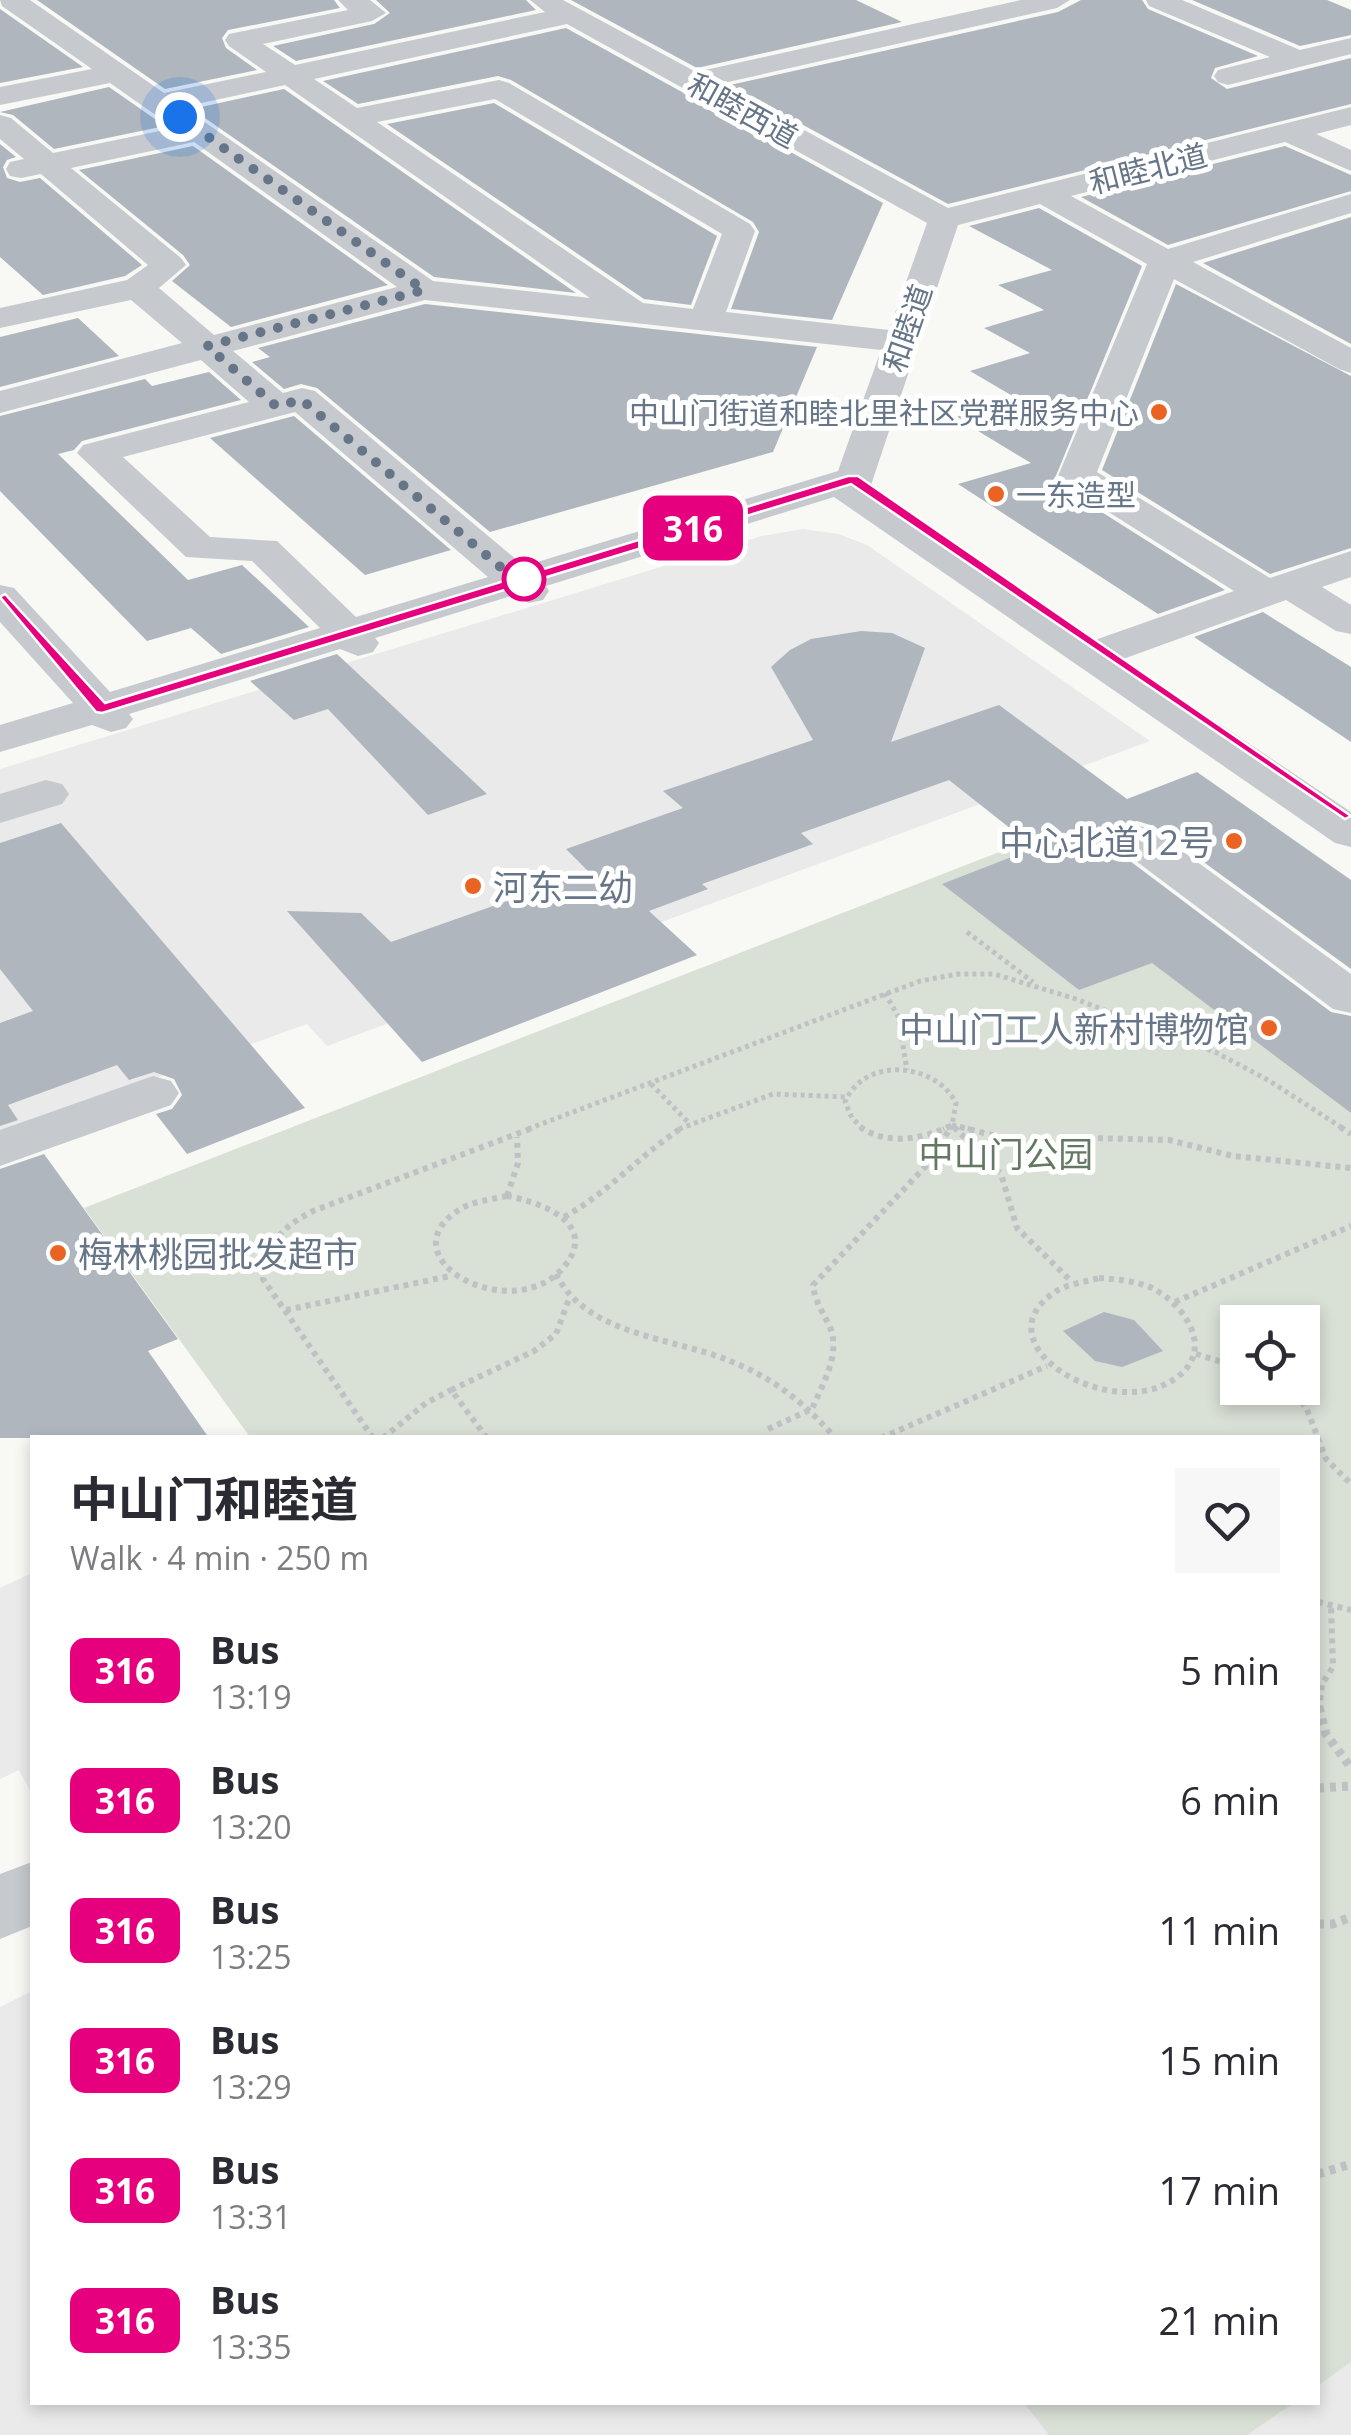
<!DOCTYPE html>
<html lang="en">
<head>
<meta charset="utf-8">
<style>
  body { margin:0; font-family:"Open Sans","Noto Sans SC",sans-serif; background:#f7f7f7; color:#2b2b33; height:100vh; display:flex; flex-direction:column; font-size:38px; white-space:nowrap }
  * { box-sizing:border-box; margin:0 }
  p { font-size:32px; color:#7c7c81 }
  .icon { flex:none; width:55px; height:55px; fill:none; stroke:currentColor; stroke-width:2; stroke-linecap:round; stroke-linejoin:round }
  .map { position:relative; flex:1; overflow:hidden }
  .details { position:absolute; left:30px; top:1435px; width:1290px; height:970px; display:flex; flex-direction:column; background:#fff; border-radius:0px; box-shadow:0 5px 15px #0003 }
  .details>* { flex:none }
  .badge { padding:0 20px; border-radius:15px; font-size:35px; line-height:65px }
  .fabs { position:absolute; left:1220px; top:1305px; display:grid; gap:20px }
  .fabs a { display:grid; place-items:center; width:100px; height:100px; border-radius:0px; background:#fff; box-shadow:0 5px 15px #0003; font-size:50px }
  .you { position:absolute; width:50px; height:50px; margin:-25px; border:8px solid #fff; border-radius:50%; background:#1a73e8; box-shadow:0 0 0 15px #1a73e833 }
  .map>.badge { position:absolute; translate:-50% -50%; box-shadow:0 0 0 5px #fff }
  .round { display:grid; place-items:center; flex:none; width:105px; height:105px; border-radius:0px; background:#f7f7f7 }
  .summary { display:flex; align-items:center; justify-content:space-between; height:170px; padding:0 40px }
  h1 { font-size:48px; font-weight:700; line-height:75px }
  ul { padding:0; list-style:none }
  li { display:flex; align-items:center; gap:30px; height:130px; padding:0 40px }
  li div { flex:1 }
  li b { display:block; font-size:38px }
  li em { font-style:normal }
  li .badge { min-width:110px; font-weight:700; text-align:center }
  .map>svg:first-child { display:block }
  .built { fill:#e9eae9 }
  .green { fill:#d9e0d6; fill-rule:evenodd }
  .building { fill:#afb6bd }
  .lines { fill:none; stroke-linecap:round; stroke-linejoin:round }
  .path-far2 { stroke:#bfc2c4; stroke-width:5; stroke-dasharray:4 4; stroke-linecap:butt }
  .path-far1 { stroke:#bfc2c4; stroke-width:6; stroke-dasharray:5 5; stroke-linecap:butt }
  .path { stroke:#bfc2c4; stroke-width:9; stroke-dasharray:6 6; stroke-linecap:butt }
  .minor { fill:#c6c9cd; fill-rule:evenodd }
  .line { fill:#e6007e; stroke:#fff; stroke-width:2.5 }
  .walk { stroke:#667688; stroke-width:10; stroke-dasharray:0 18 }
  .poi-dot { fill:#ea6323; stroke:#fff; stroke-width:4 }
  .stop-dot { fill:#fff; stroke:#e6007e; stroke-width:5 }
  .labels { text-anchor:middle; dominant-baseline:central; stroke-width:10; stroke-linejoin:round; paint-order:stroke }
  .far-street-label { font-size:30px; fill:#667688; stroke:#fff }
  .far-poi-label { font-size:30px; fill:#667688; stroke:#fff; text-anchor:end }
  .poi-label { font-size:35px; fill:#667688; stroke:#fff; text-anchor:end }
  .park-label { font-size:35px; fill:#647961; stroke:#fff }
</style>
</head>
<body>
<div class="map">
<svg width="1351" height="2435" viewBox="0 0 1351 2435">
  <rect width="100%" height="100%" fill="#f8f8f5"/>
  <g class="built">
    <polygon points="803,529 838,534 867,545 1150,741 327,1046 307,1024 0,1134 0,769 762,536"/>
    <polygon points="32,1573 32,1794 19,1770 0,1779 0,1588"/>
    <polygon points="32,1991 32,2402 1024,2402 1049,2435 0,2435 0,2007"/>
    <polygon points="1351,2362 1351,2435 1247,2435 1294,2403 1318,2402 1318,2386"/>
  </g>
  <g class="green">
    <path d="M1061 828 1351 1042V2362L1318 2386V1438L250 1437 84 1208ZM1238 1322H1302V1388H1238Z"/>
    <polygon points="1024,2403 1294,2403 1247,2435 1049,2435"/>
  </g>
  <g class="building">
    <polygon points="37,0 334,0 340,8 228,30 222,38 226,48 257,70 165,89"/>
    <polygon points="376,0 526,0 536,10 296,61 273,46 374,24 390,13"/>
    <polygon points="571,0 856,0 902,22 697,68"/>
    <polygon points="1081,0 1142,0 1148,9 1258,56 1215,68 1211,78 1227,89 1351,58 1351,104 948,204 730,85 1058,12"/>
    <polygon points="1192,0 1327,0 1351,10 1351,35 1300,46"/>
    <polygon points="0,9 83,67 0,83"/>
    <polygon points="566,28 883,203 832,320 731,309 759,232 753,222 511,80 498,76 358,104 323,81"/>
    <polygon points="109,87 165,126 54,149 13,115 0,112"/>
    <polygon points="284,89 576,293 434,277 192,109"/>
    <polygon points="494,103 717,236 691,305 644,299 387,124"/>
    <polygon points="0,144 16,157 7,160 3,167 7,178 20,182 40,178 142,265 125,276 43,295 0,257"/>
    <polygon points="193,146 388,285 231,327 172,281 190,265 183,255 79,170"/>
    <polygon points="1285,146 1351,175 1351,191 1168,245 1081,197"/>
    <polygon points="1039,208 1142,266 1055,478 1062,487 1225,590 1158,614 958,484 1031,463 955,417 1016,398 970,371 1030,353 984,328 1044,310 998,285 1052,270 969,226"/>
    <polygon points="1351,217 1351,344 1203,263"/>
    <polygon points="1176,284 1351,376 1351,548 1270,574 1102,470"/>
    <polygon points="425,304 817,347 773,452 490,532 317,388 301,384 284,389 252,362 270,357 258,348"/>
    <polygon points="78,318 119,356 0,387 0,337"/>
    <polygon points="209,372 241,400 82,441 74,450 58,454 188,580 242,565 309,627 221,654 191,628 147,641 0,491 0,416 145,379 152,386"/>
    <polygon points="294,416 451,550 365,575 210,438"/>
    <polygon points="1263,612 1351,667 1351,742 1194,637"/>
    <polygon points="861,631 892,633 925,648 891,742 999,705 1127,799 1197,772 1351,880 1351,969 1154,826 1137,821 1119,825 1109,839 1118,852 1331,1012 1351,1016 1351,1113 1152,963 1079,990 942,884 1035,848 949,780 801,833 813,844 702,884 708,889 649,911 697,955 422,1062 287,911 361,913 391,942 589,872 566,849 683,808 663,791 813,740 771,667 790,650 811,639"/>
    <polygon points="337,654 487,794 428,815 328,709 294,720 250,681"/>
    <polygon points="61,823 305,1108 187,1154 156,1114 172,1109 182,1095 174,1079 154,1072 129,1080 117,1065 8,1105 18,1120 0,1126 0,1023 33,1011 0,969 0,843"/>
    <polygon points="44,1154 178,1339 148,1351 209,1438 0,1438 0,1169"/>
    <polygon points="1104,1312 1134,1320 1163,1351 1122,1367 1095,1361 1063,1331"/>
  </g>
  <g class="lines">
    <g class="path-far2">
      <polyline points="967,932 1033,982"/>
      <polyline points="885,993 898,1016 907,1070"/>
      <polyline points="651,1084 688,1122"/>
      <polyline points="952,1125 970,1129"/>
      <polyline points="953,1126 956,1129"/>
      <polyline points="528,1129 920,981 958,974 994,974 1073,998 1217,1053 1268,1080 1344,1129"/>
      <polyline points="679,1129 773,1094 847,1097"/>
      <path d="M863 1129 852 1118 845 1102C864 1056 935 1062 956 1103L952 1125 943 1129"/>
      <polyline points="949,1129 952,1125"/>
    </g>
    <g class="path-far1">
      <path d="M860 1127C887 1145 919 1140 948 1127"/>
      <polyline points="954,1127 1001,1174 1017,1228 1072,1282"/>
      <polyline points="960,1127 1024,1143 1092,1138 1169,1140 1233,1156 1351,1168"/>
      <polyline points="1340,1127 1351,1134"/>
      <path d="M507 1196C541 1202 601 1224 563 1268 510 1328 381 1256 462 1208 475 1201 493 1199 507 1196Z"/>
      <polyline points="507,1196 518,1163 517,1137"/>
      <path d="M564 1217C608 1193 641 1154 683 1127"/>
      <path d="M556 1274C587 1336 672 1337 730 1361 772 1377 806 1404 835 1438"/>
      <path d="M1099 1278C1117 1279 1136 1281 1152 1288 1185 1305 1216 1350 1176 1378 1111 1425 977 1344 1055 1292 1067 1284 1085 1282 1099 1278Z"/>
      <polyline points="1175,1302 1351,1226"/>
      <polyline points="286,1310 450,1276"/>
      <polyline points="1196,1354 1238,1367"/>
      <polyline points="1287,1388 1306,1407 1326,1459 1351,1484"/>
      <path d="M768 1429 812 1409C823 1383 843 1351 828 1323 821 1309 815 1301 813 1285L926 1166 951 1127"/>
      <path d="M373 1438 263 1279C267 1242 281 1228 313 1211L535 1127"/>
      <polyline points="383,1438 426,1403 451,1390"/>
      <polyline points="487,1438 451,1390 534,1351 556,1334 569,1299"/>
      <polyline points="881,1438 1047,1366"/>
      <polyline points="1318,1602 1351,1610"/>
      <polyline points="1319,1710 1322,1684 1333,1667 1331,1605"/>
    </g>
    <g class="path">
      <polyline points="1319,1707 1326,1734 1351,1768"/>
      <polyline points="1318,1788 1351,1786"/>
      <polyline points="1318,1924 1333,1924 1351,1917"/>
      <polyline points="1318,2174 1351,2164"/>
    </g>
    <g class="minor">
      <path d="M0 0H30L164 93 266 72 229 46 225 40 229 34 348 10 338 0H370L386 13 372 21 263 44 295 65 545 12 530 0H563L696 72 1021 0H1070L1057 8 719 84 948 208 1351 107V125L1316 134 1351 150V171L1285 142 1071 196 1168 249 1351 194V213L1193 262 1351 348V373L1339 369 1174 279 1097 472 1270 578 1351 551V577L1322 587 1351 605V634L1336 631 1286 600 1123 659 1351 812V847L1335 843 834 497 546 586 549 591 543 600 529 603 511 596 375 638 379 643 373 652 358 656 340 649 129 714 133 719 126 728 111 732 92 725 0 752V725L73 703 0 622V585L14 588 110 692 320 628 252 561 186 557 77 453 83 445 249 402 201 360 0 413V391L182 343 131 300 0 328V308L127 280 148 265 41 174 21 178 10 176 6 169 10 162 24 159 0 139V115L11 118 53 153 174 128 110 83 0 105V87L92 69 2 6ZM567 24 927 223 889 330 726 312 755 231 750 224 509 83 499 80 357 108 314 79ZM285 85 590 298 433 281 183 107ZM495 99 722 234 693 309 643 303 377 122ZM194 142 397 287 214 335 159 288 186 265 181 258 71 168ZM1040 204 1147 264 1058 476 1064 484 1234 591 1095 640 870 488 958 225ZM425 300 881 350 838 471 524 566 315 391 302 388 283 393 233 351ZM295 412 488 577 356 617 277 541 210 537 123 457Z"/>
      <polygon points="1146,0 1182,0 1300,50 1351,38 1351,54 1228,85 1218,82 1214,76 1218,70 1270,57 1149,6"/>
      <polygon points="46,780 62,784 69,794 62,804 0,823 0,794"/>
      <polygon points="1136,825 1152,829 1351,974 1351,1013 1333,1009 1120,849 1113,839 1120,829"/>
      <polygon points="153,1076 171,1081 179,1093 171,1105 0,1166 0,1130"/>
      <polygon points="32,1862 32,1926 0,1939 0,1874"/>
    </g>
  </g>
  <polygon class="line" points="848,476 858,476 1351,816 1345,819 851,484 102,713 96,712 0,597 5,594 105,703"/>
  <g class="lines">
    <polyline class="walk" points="180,117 424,290 207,346 276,406 302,400 517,581 524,579"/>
  </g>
  <g class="poi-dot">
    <circle cx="1159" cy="412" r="10"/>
    <circle cx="996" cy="494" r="10"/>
    <circle cx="1234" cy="841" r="10"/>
    <circle cx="473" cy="886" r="10"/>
    <circle cx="1269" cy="1028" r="10"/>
    <circle cx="58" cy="1253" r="10"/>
  </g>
  <circle class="stop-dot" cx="524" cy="579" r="20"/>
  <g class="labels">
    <g class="far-street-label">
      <text transform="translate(743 110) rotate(29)">和睦西道</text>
      <text transform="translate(1148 168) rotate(-14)">和睦北道</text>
      <text transform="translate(907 328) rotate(-71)">和睦道</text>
    </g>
    <g class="far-poi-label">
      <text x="1139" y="412">中山门街道和睦北里社区党群服务中心</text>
      <text x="1016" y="494" text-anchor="start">一东造型</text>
    </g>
    <g class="poi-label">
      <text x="1214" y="841">中心北道12号</text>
      <text x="493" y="886" text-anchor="start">河东二幼</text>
      <text x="1249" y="1028">中山门工人新村博物馆</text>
      <text x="78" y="1253" text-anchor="start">梅林桃园批发超市</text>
    </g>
    <g class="park-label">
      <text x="1006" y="1153">中山门公园</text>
    </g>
  </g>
</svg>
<div class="fabs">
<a><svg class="icon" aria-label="locate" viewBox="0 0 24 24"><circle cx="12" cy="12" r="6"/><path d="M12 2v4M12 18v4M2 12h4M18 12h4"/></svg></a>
</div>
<div class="you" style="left:180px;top:117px"></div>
<b class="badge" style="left:693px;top:528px;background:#e6007e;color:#fff">316</b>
<section class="details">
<div class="summary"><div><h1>中山门和睦道</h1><p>Walk · 4 min · 250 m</p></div><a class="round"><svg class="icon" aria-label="heart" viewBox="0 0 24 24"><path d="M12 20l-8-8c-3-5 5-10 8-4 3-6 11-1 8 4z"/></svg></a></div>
<ul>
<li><span class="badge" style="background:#e6007e;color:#fff">316</span><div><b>Bus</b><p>13:19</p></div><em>5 min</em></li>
<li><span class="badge" style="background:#e6007e;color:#fff">316</span><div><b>Bus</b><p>13:20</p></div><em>6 min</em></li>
<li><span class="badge" style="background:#e6007e;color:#fff">316</span><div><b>Bus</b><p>13:25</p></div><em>11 min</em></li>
<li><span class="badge" style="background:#e6007e;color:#fff">316</span><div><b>Bus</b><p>13:29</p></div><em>15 min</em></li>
<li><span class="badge" style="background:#e6007e;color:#fff">316</span><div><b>Bus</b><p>13:31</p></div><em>17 min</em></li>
<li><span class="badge" style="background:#e6007e;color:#fff">316</span><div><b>Bus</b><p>13:35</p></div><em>21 min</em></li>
</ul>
</section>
</div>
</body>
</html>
